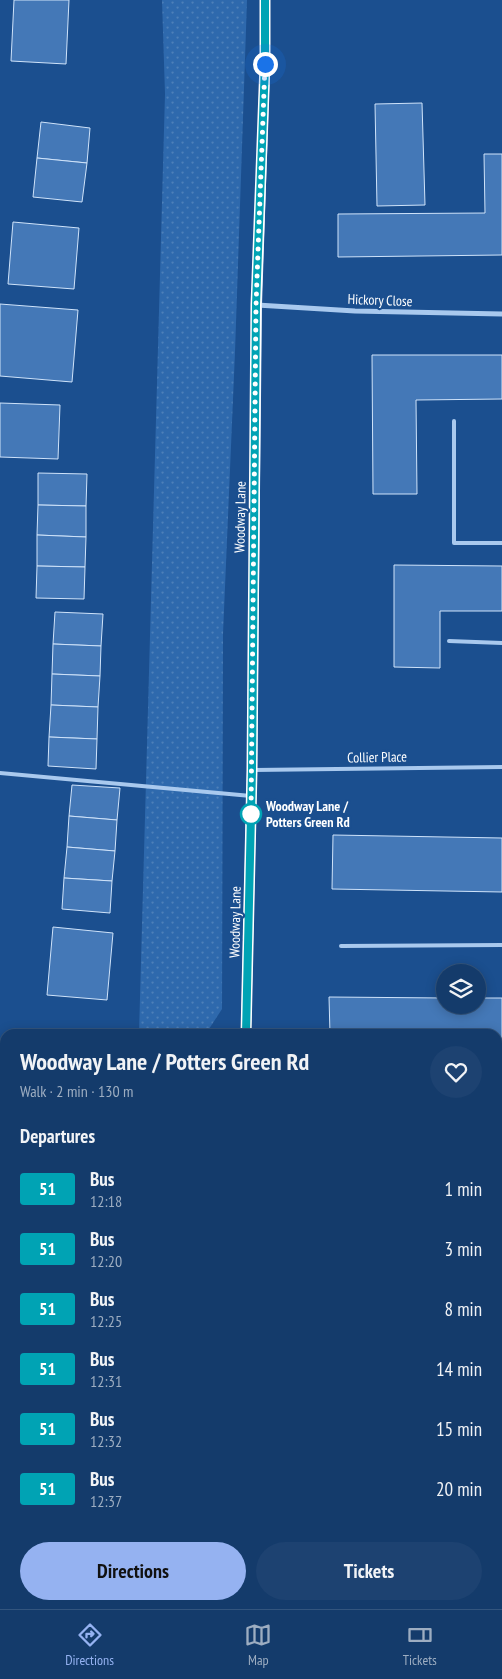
<!DOCTYPE html>
<html lang="en">
<head>
<meta charset="utf-8">
<style>
  body { margin:0; font-family:"PT Sans Narrow",sans-serif; background:#1d4271; color:#f1f3f6; height:100vh; display:flex; flex-direction:column; font-size:19px; white-space:nowrap }
  * { box-sizing:border-box; margin:0 }
  p { font-size:16px; color:#9dadc1 }
  .icon { flex:none; width:28px; height:28px; fill:none; stroke:currentColor; stroke-width:2; stroke-linecap:round; stroke-linejoin:round }
  .map { position:relative; flex:1; overflow:hidden }
  .panel { position:absolute; left:0px; top:1029px; width:502px; height:581px; display:flex; flex-direction:column; background:#143b6b; border-radius:15px 15px 0 0; box-shadow:0 2px 12px #0003,0 0 0 1px #33557e }
  .panel>* { flex:none }
  .badge { padding:0 10px; border-radius:4px; font-size:18px; line-height:32px }
  .controls { position:absolute; left:436px; top:964px; display:grid; gap:10px }
  .controls a { display:grid; place-items:center; width:50px; height:50px; border-radius:50%; background:#143b6b; box-shadow:0 2px 12px #0003,0 0 0 1px #33557e; font-size:25px }
  .you { position:absolute; width:25px; height:25px; margin:-12px; border:4px solid #fff; border-radius:50%; background:#1a73e8; box-shadow:0 0 0 8px #1a73e833 }
  .map>.badge { position:absolute; translate:-50% -50%; box-shadow:0 0 0 2px #fff }
  h2 { padding:0 20px; font-size:19px; line-height:45px }
  .round { display:grid; place-items:center; flex:none; width:52px; height:52px; border-radius:26px; background:#1d4271 }
  .head { display:flex; align-items:center; justify-content:space-between; height:85px; padding:0 20px }
  h1 { font-size:24px; font-weight:700; line-height:38px }
  .button { display:flex; gap:10px; margin-top:auto; padding:10px 20px }
  .button a { flex:1; height:58px; border-radius:30px; background:#95b2f1; color:#111; font-size:20px; font-weight:700; line-height:58px; text-align:center }
  .button a+a { background:#1d4271; color:#f1f3f6 }
  ul { padding:0; list-style:none }
  li { display:flex; align-items:center; gap:15px; height:60px; padding:0 20px }
  li div { flex:1 }
  li b { display:block; font-size:19px }
  li em { font-style:normal }
  li .badge { min-width:55px; font-weight:700; text-align:center }
  .menu { display:flex; justify-content:space-around; align-items:center; height:70px; border-top:1px solid #33557e; background:#143b6b; font-size:14px; color:#9dadc1 }
  .menu a { display:grid; justify-items:center; gap:2px }
  .menu .current { color:#95b2f1 }
  .map>svg:first-child { display:block }
  .grass { fill:url(#grass-dots) }
  .building { fill:#4478b7; stroke:#cfe3fa }
  .lines { fill:none; stroke-linecap:round; stroke-linejoin:round }
  .path { stroke:#a9c9ee; stroke-width:3; stroke-dasharray:2.5 4; stroke-linecap:butt }
  .lane { stroke:#a9c9ee; stroke-width:4 }
  .street { stroke:#a9c9ee; stroke-width:5 }
  .secondary { stroke:#d6e6fa; stroke-width:10 }
  .line-casing { stroke:#fff; stroke-width:11 }
  .line { stroke:#00a3b4; stroke-width:8 }
  .walk { stroke:#fff; stroke-width:5; stroke-dasharray:0 9 }
  .stop-dot { fill:#fff; stroke:#00a3b4; stroke-width:2.5 }
  .labels { text-anchor:middle; dominant-baseline:central; stroke-width:4.5; stroke-linejoin:round; paint-order:stroke }
  .street-label { font-size:14px; fill:#fff; stroke:#1b4f8f }
  .stop-label { font-size:14px; font-weight:bold; fill:#fff; stroke:#1b4f8f; text-anchor:start }
</style>
</head>
<body>
<div class="map">
<svg width="502" height="1609" viewBox="0 0 502 1609">
  <defs>
    <pattern id="grass-dots" width="8" height="8" patternUnits="userSpaceOnUse" patternTransform="scale(1.25)"><rect width="8" height="8" fill="#2e69ad"/><path d="M2 2h.1M6 6h.1" fill="none" stroke="#4d80b9" stroke-width="1.8" stroke-linecap="round"/></pattern>
  </defs>
  <rect width="100%" height="100%" fill="#1b4f8f"/>
  <g class="grass">
    <polygon points="162,0 247,0 235,352 223,634 222,1009 207,1032 204,1034 139,1034 165,94"/>
    <rect x="156" y="1605" width="78" height="4"/>
  </g>
  <g class="building">
    <polygon points="14,0 69,0 66,64 11,61"/>
    <polygon points="422,103 425,205 377,206 375,104"/>
    <polygon points="41,122 90,128 87,163 37,158"/>
    <polygon points="484,154 502,154 502,255 338,257 338,214 485,213"/>
    <polygon points="37,158 87,163 82,202 33,197"/>
    <polygon points="13,222 79,228 74,289 8,284"/>
    <polygon points="0,304 78,310 72,382 0,376"/>
    <polygon points="372,355 502,355 502,399 416,400 417,494 373,494"/>
    <polygon points="0,403 60,405 58,459 0,457"/>
    <polygon points="38,473 87,474 86,506 38,505"/>
    <polygon points="38,505 86,506 86,537 37,535"/>
    <polygon points="37,535 86,537 85,567 37,566"/>
    <polygon points="394,565 502,566 502,611 440,611 440,668 394,667"/>
    <polygon points="37,566 85,567 84,599 36,598"/>
    <polygon points="55,612 103,614 101,646 53,644"/>
    <polygon points="53,644 101,646 100,676 52,674"/>
    <polygon points="52,674 100,676 98,707 51,705"/>
    <polygon points="51,705 98,707 97,739 49,737"/>
    <polygon points="49,737 97,739 96,769 48,766"/>
    <polygon points="72,785 120,788 117,820 69,816"/>
    <polygon points="69,816 117,820 115,851 67,847"/>
    <polygon points="333,835 502,838 502,892 332,889"/>
    <polygon points="67,847 115,851 112,881 64,878"/>
    <polygon points="64,878 112,881 110,913 62,909"/>
    <polygon points="53,927 113,933 107,1000 47,995"/>
    <polygon points="329,997 445,998 445,1005 478,1005 478,998 502,998 502,1052 498,1052 498,1034 330,1034"/>
    <polygon points="498,1095 502,1095 502,1128 498,1129"/>
    <polygon points="0,1129 5,1130 5,1174 0,1174"/>
    <rect x="498" y="1168" width="4" height="31"/>
    <polygon points="498,1238 499,1289 498,1289"/>
    <polygon points="498,1238 502,1238 502,1288 499,1289"/>
    <rect x="0" y="1321" width="5" height="39"/>
    <rect x="0" y="1364" width="5" height="44"/>
    <polygon points="5,1414 5,1460 0,1460 0,1415"/>
    <rect x="0" y="1467" width="5" height="43"/>
    <rect x="0" y="1523" width="5" height="70"/>
    <rect x="357" y="1605" width="51" height="4"/>
  </g>
  <g class="lines">
    <polyline class="path" points="498,1358 502,1359"/>
    <g class="lane">
      <polyline points="454,421 454,543 502,543"/>
      <polyline points="449,641 502,643"/>
      <polyline points="254,770 502,767"/>
      <polyline points="0,773 251,796"/>
      <polyline points="341,946 502,945"/>
    </g>
    <g class="street">
      <polyline points="257,305 355,311 502,314"/>
      <polyline points="0,1060 5,1061"/>
      <polyline points="498,1485 502,1476"/>
      <polyline points="477,1609 477,1605"/>
    </g>
    <g class="secondary">
      <polyline points="246,1034 252,770 257,305 265,64 265,0"/>
      <polyline points="258,1605 258,1609"/>
    </g>
  </g>
  <g class="lines">
    <defs>
      <polyline id="line" points="246,1034 252,770 256,305 265,64 265,0"/>
    </defs>
    <use href="#line" class="line-casing"/>
    <use href="#line" class="line"/>
    <polyline class="walk" points="251,814 251,815 256,305 265,64"/>
  </g>
  <circle class="stop-dot" cx="251" cy="814" r="10"/>
  <g class="labels">
    <g class="street-label">
      <text transform="translate(380 300) rotate(2)">Hickory Close</text>
      <text transform="translate(240 517) rotate(-89)">Woodway Lane</text>
      <text transform="translate(377 757) rotate(-1)">Collier Place</text>
      <text transform="translate(235 922) rotate(-89)">Woodway Lane</text>
    </g>
    <g class="stop-label">
      <text x="266" y="806">Woodway Lane /<tspan x="266" dy="16">Potters Green Rd</tspan></text>
    </g>
  </g>
</svg>
<div class="controls">
<a><svg class="icon" aria-label="layers" viewBox="0 0 24 24"><path d="M12 4l9 5-9 5-9-5zM3 14l9 5 9-5"/></svg></a>
</div>
<div class="you" style="left:265px;top:64px"></div>
<section class="panel">
<div class="head"><div><h1>Woodway Lane / Potters Green Rd</h1><p>Walk · 2 min · 130 m</p></div><a class="round"><svg class="icon" aria-label="heart" viewBox="0 0 24 24"><path d="M12 20l-8-8c-3-5 5-10 8-4 3-6 11-1 8 4z"/></svg></a></div>
<h2>Departures</h2>
<ul>
<li><span class="badge" style="background:#00a3b4;color:#fff">51</span><div><b>Bus</b><p>12:18</p></div><em>1 min</em></li>
<li><span class="badge" style="background:#00a3b4;color:#fff">51</span><div><b>Bus</b><p>12:20</p></div><em>3 min</em></li>
<li><span class="badge" style="background:#00a3b4;color:#fff">51</span><div><b>Bus</b><p>12:25</p></div><em>8 min</em></li>
<li><span class="badge" style="background:#00a3b4;color:#fff">51</span><div><b>Bus</b><p>12:31</p></div><em>14 min</em></li>
<li><span class="badge" style="background:#00a3b4;color:#fff">51</span><div><b>Bus</b><p>12:32</p></div><em>15 min</em></li>
<li><span class="badge" style="background:#00a3b4;color:#fff">51</span><div><b>Bus</b><p>12:37</p></div><em>20 min</em></li>
</ul>
<div class="button"><a>Directions</a><a>Tickets</a></div>
</section>
</div>
<nav class="menu">
<a class="current"><svg class="icon" aria-label="directions" viewBox="0 0 24 24"><path d="M12 3l9 9-9 9-9-9zM9 14v-3h6M13 9l2 2-2 2"/></svg>Directions</a>
<a><svg class="icon" aria-label="map" viewBox="0 0 24 24"><path d="M3 6l6-2 6 2 6-2v14l-6 2-6-2-6 2zM9 4v14M15 6v14"/></svg>Map</a>
<a><svg class="icon" aria-label="tickets" viewBox="0 0 24 24"><path d="M3 7h18v10H3zM15 7v10"/></svg>Tickets</a>
</nav>
</body>
</html>
